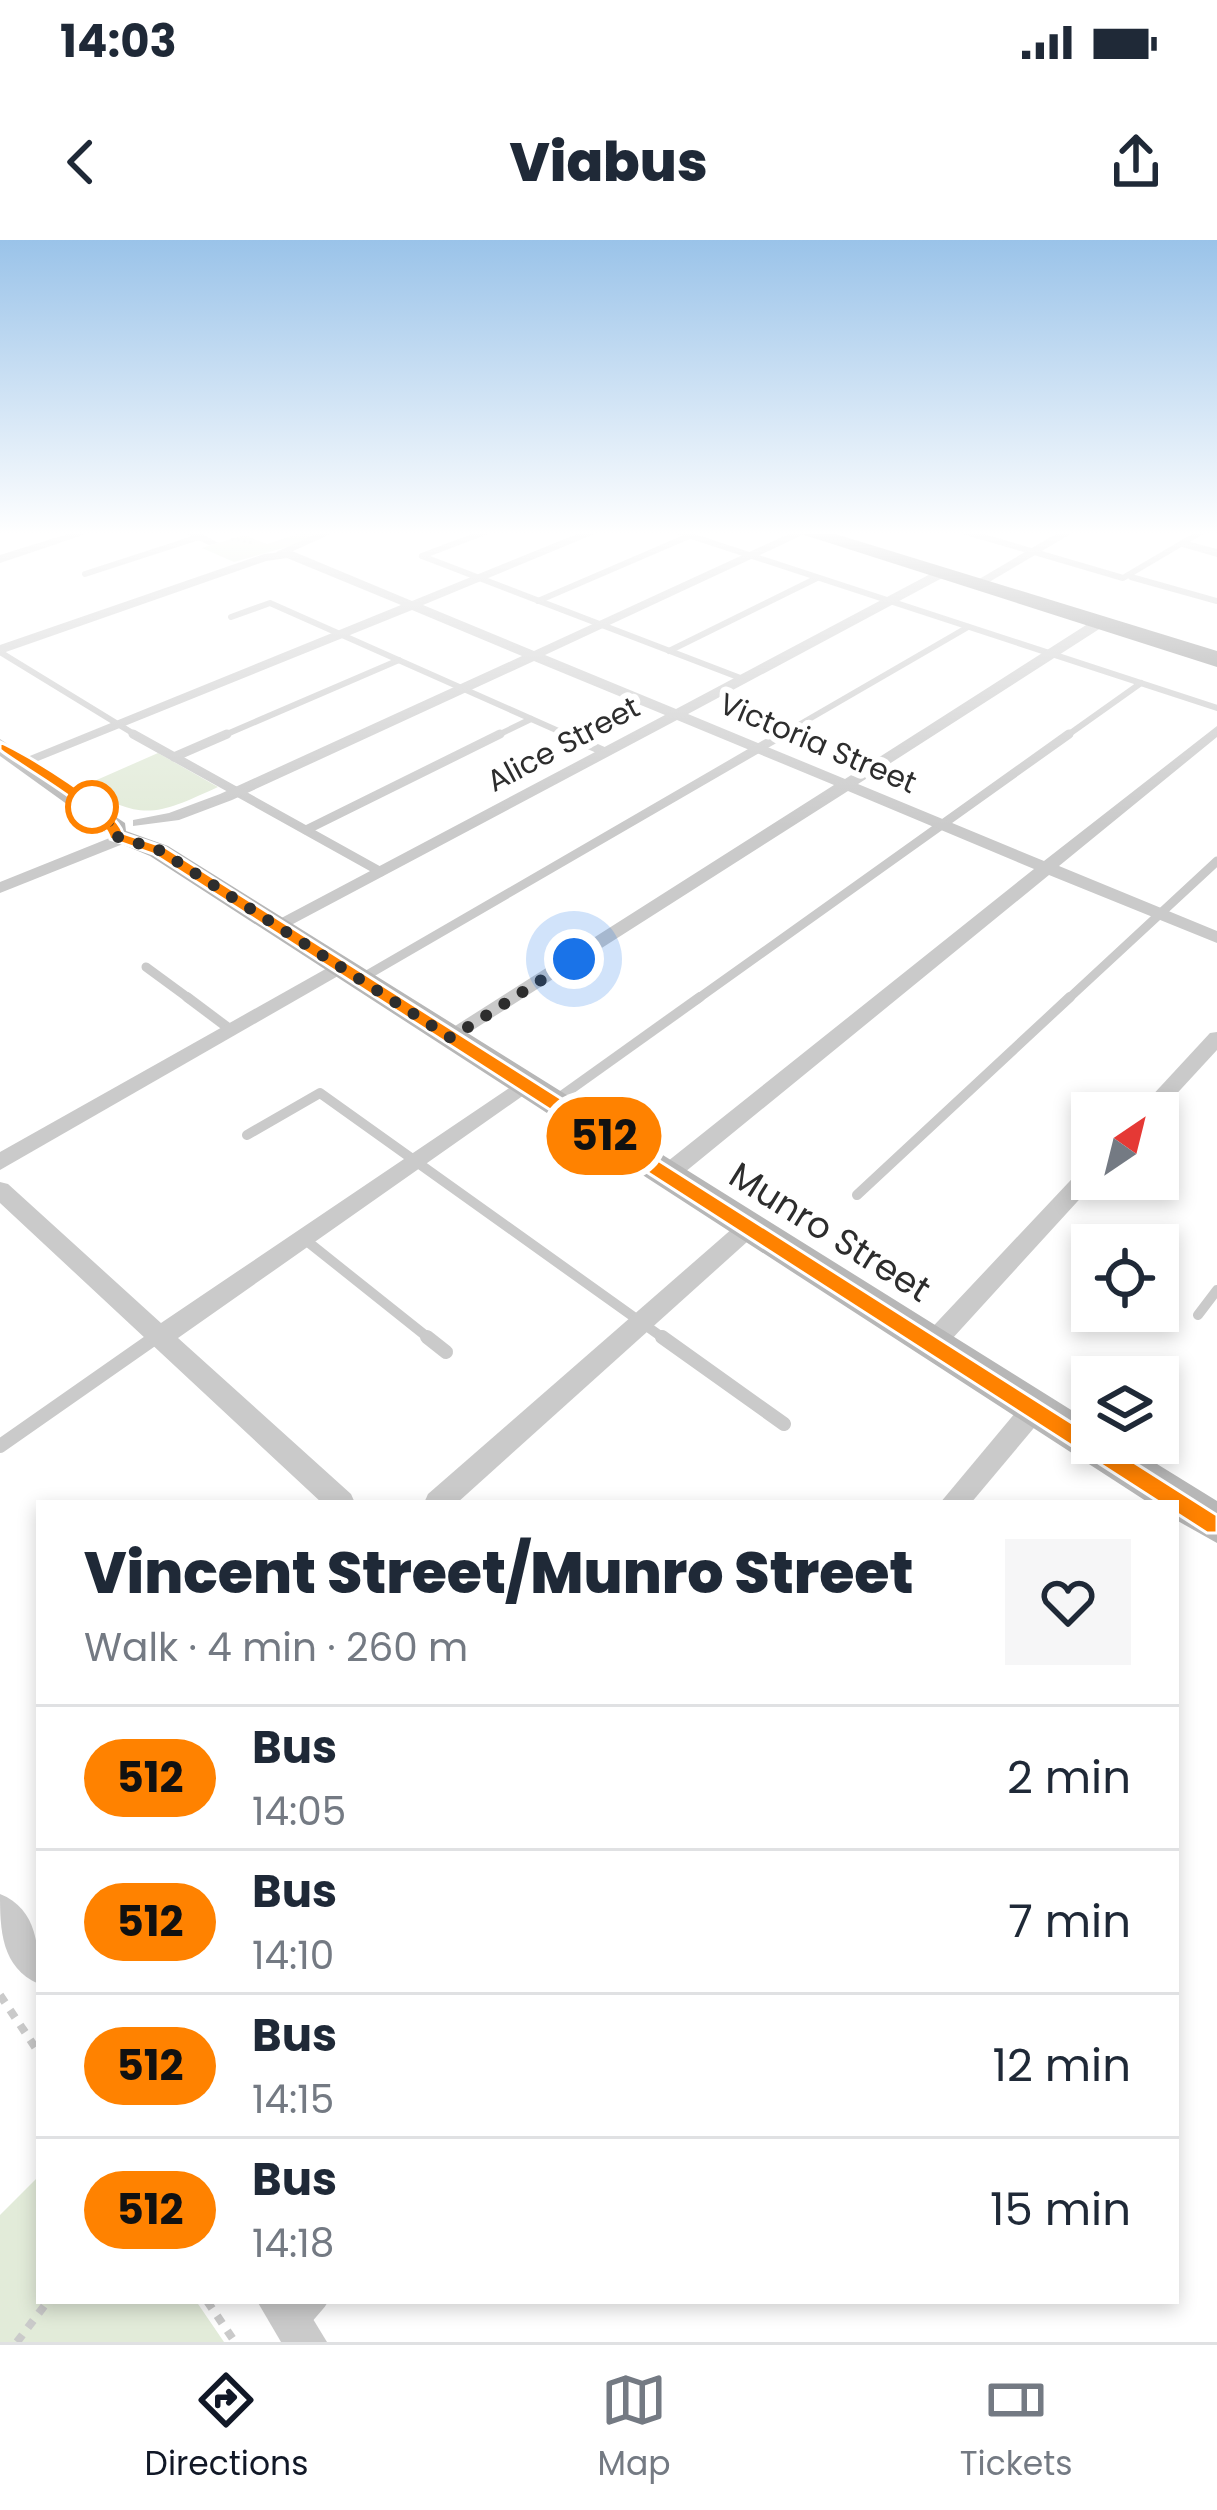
<!DOCTYPE html>
<html lang="en">
<head>
<meta charset="utf-8">
<style>
  body { margin:0; font-family:Poppins,sans-serif; background:#f6f6f7; color:#1f2937; height:100vh; display:flex; flex-direction:column; font-size:45px; white-space:nowrap }
  * { box-sizing:border-box; margin:0 }
  p { font-size:39px; color:#747a83 }
  .icon { flex:none; width:66px; height:66px; fill:none; stroke:currentColor; stroke-width:2; stroke-linecap:round; stroke-linejoin:round }
  .map { position:relative; flex:1; overflow:hidden }
  .side { position:absolute; left:36px; top:1260px; width:1143px; height:804px; display:flex; flex-direction:column; background:#fff; border-radius:0px; box-shadow:0 6px 18px #0003 }
  .side>* { flex:none }
  .badge { padding:0 24px; border-radius:39px; font-size:42px; line-height:78px }
  .needle { width:78px; rotate:35deg }
  .controls { position:absolute; left:1071px; top:852px; display:grid; gap:24px }
  .controls a { display:grid; place-items:center; width:108px; height:108px; border-radius:0px; background:#fff; box-shadow:0 6px 18px #0003; font-size:60px }
  .you { position:absolute; width:60px; height:60px; margin:-30px; border:9px solid #fff; border-radius:50%; background:#1a73e8; box-shadow:0 0 0 18px #1a73e833 }
  .map>.badge { position:absolute; translate:-50% -50%; box-shadow:0 0 0 6px #fff }
  .round { display:grid; place-items:center; flex:none; width:126px; height:126px; border-radius:0px; background:#f6f6f7 }
  .headline { display:flex; align-items:center; justify-content:space-between; height:204px; padding:0 48px }
  h1 { font-size:57px; font-weight:800; line-height:90px }
  ul { padding:0; list-style:none }
  li { display:flex; align-items:center; gap:36px; height:144px; padding:0 48px; border-top:3px solid #e0e1e3 }
  li div { flex:1 }
  li b { display:block; font-size:45px }
  li em { font-style:normal }
  li .badge { min-width:132px; font-weight:700; text-align:center }
  .status { display:flex; justify-content:space-between; align-items:center; height:84px; padding:0 60px; background:#fff; direction:ltr }
  .status svg { height:33px; fill:currentColor }
  header { display:flex; justify-content:space-between; align-items:center; height:156px; padding:0 48px; background:#fff; font-size:54px; font-weight:800 }
  .tab-bar { display:flex; justify-content:space-around; align-items:center; height:168px; border-top:3px solid #e0e1e3; background:#fff; font-size:33px; color:#747a83 }
  .tab-bar a { display:grid; justify-items:center; gap:6px }
  .tab-bar .selected { color:#111827 }
  .map>svg:first-child { display:block }
  .green { fill:#e2ebd9 }
  .lines { fill:none; stroke-linecap:round; stroke-linejoin:round }
  .path-far1 { stroke:#cacaca; stroke-width:3; stroke-dasharray:3 3; stroke-linecap:butt }
  .path { stroke:#cacaca; stroke-width:8; stroke-dasharray:9 9; stroke-linecap:butt }
  .lane-far4 { stroke:#cacaca; stroke-width:6 }
  .lane-far3 { stroke:#cacaca; stroke-width:9 }
  .lane-far2 { stroke:#cacaca; stroke-width:10 }
  .lane-far1 { stroke:#cacaca; stroke-width:14 }
  .lane { stroke:#cacaca; stroke-width:18 }
  .street { fill:#cacaca; fill-rule:evenodd }
  .secondary { fill:#b7b7b7; fill-rule:evenodd }
  .highway { fill:#949494; fill-rule:evenodd }
  .line { fill:#ff8200; stroke:#fff; stroke-width:3 }
  .walk { stroke:#2d2d2d; stroke-width:12; stroke-dasharray:0 21.6 }
  .stop-dot { fill:#fff; stroke:#ff8200; stroke-width:6 }
  .labels { text-anchor:middle; dominant-baseline:central; stroke-width:12; stroke-linejoin:round; paint-order:stroke }
  .far-street-label { font-size:30px; fill:#2d2d2d; stroke:#fff }
  .street-label { font-size:36px; fill:#2d2d2d; stroke:#fff }
</style>
</head>
<body>
<div class="status"><b>14:03</b><svg viewBox="0 0 49 12"><path d="M0 12V9h3v3zM5 12V6h3v6zM10 12V3h3v9zM15 12V0h3v12zM26 1h20v11H26zM47 4h2v5h-2z"/></svg></div>
<header><svg class="icon" aria-label="back" viewBox="0 0 24 24"><path d="M15 5l-7 7 7 7"/></svg>Viabus<svg class="icon" aria-label="share" viewBox="0 0 24 24"><path d="M12 15V3M7 8l5-5 5 5M5 13v7h14v-7"/></svg></header>
<div class="map">
<svg width="1217" height="2102" viewBox="0 0 1217 2102">
  <rect width="100%" height="100%" fill="#fff"/>
  <g class="green">
    <polygon points="303,292 340,292 234,322 202,308 244,295 267,304"/>
    <path d="M158 513 218 547C157 575 142 582 83 546Z"/>
    <polygon points="39,1936 39,2061 196,2061 224,2102 0,2102 0,1975"/>
  </g>
  <g class="lines">
    <polyline class="path-far1" points="231,299 255,303"/>
    <g class="path">
      <polyline points="0,1755 39,1813"/>
      <polyline points="207,2061 235,2102"/>
      <polyline points="17,2102 48,2061"/>
    </g>
    <g class="lane-far4">
      <polyline points="679,292 1217,468"/>
      <polyline points="966,292 1123,338 1201,292"/>
      <polyline points="279,314 328,292"/>
      <polyline points="422,316 743,439"/>
      <polyline points="422,316 485,292"/>
      <polyline points="85,334 199,297"/>
      <polyline points="1131,337 1217,361"/>
      <polyline points="538,361 689,296"/>
      <polyline points="231,377 270,363 572,497"/>
      <polyline points="669,411 817,338"/>
      <polyline points="0,412 139,497"/>
      <polyline points="220,497 399,420"/>
      <polyline points="494,497 531,479"/>
      <polyline points="778,497 968,387"/>
      <polyline points="1065,497 1141,443"/>
    </g>
    <g class="lane-far3">
      <polyline points="133,494 381,632"/>
      <polyline points="565,494 605,512"/>
      <polyline points="174,517 227,494"/>
      <polyline points="306,590 500,494"/>
      <polyline points="146,727 191,760"/>
      <polyline points="362,738 783,494"/>
      <polyline points="696,760 1069,494"/>
      <polyline points="1067,760 1217,621"/>
    </g>
    <g class="lane-far2">
      <polyline points="187,757 231,790"/>
      <polyline points="553,862 700,757"/>
      <polyline points="247,895 320,853 666,1100"/>
      <polyline points="857,955 1070,757"/>
      <polyline points="303,998 431,1100"/>
      <polyline points="1198,1075 1217,1050"/>
      <polyline points="151,1100 158,1095"/>
    </g>
    <g class="lane-far1">
      <polyline points="427,1097 446,1112"/>
      <polyline points="662,1097 784,1184"/>
      <polyline points="0,1206 156,1097"/>
    </g>
    <polyline class="lane" points="300,2082 318,2061"/>
    <g class="street">
      <polygon points="74,292 92,292 0,323 0,315"/>
      <polygon points="182,292 198,292 219,303 209,305"/>
      <polygon points="582,292 599,292 423,365 534,411 793,292 809,292 545,415 676,469 936,331 944,331 944,337 688,474 845,539 1094,380 1104,380 1104,386 858,544 1044,621 1217,486 1217,497 1059,626 1217,691 1217,703 1049,635 674,941 666,943 655,935 658,929 1034,629 848,551 451,804 441,798 444,793 834,545 677,480 276,693 270,692 270,684 665,475 534,421 232,560 179,580 133,586 133,580 169,573 220,554 522,416 412,370 28,525 15,522 401,365 287,318 266,321 0,414 0,405 264,314 292,311 412,361"/>
      <polygon points="1059,292 1074,292 979,348 969,345"/>
      <polygon points="1183,300 1217,309 1217,317 1179,306"/>
      <polygon points="122,593 130,598 128,602 0,653 0,642"/>
      <polygon points="338,722 345,724 345,732 0,930 0,912"/>
      <polygon points="1217,792 1217,810 1158,874 1136,873 1210,793"/>
      <polygon points="524,838 531,840 534,845 531,850 178,1098 351,1254 355,1263 322,1263 0,963 0,942 8,944 161,1083"/>
      <polygon points="1092,924 1092,939 1098,939 941,1111 923,1111 920,1104 923,1097 1084,926"/>
      <polygon points="749,978 760,987 757,993 457,1263 424,1263 428,1254 741,981"/>
      <polygon points="1035,1157 1044,1160 1048,1168 1044,1176 971,1263 940,1263 1026,1160"/>
      <path d="M0 1654C38 1669 39 1709 39 1744 1 1728 0 1689 0 1654Z"/>
      <polygon points="257,2061 302,2061 327,2102 281,2102"/>
    </g>
    <polygon class="secondary" points="0,499 125,583 126,591 168,606 1092,1183 1092,1203 1123,1203 1217,1261 1217,1303 1176,1280 1176,1263 1149,1263 150,616 119,603 118,595 107,593 0,516"/>
    <polygon class="highway" points="795,292 829,292 1217,411 1217,427"/>
  </g>
  <linearGradient id="sky" x2="0" y2="1"><stop stop-color="#9ac3e9"/><stop offset="0.5" stop-color="#fff"/><stop offset="1" stop-color="#fff" stop-opacity="0"/></linearGradient>
  <rect width="1217" height="586" fill="url(#sky)"/>
  <path class="line" d="M0 502C26 513 117 569 123 593L165 607 1217 1275V1293H1207L153 614 110 599C104 571 21 527 0 510Z"/>
  <g class="lines">
    <polyline class="walk" points="92,567 116,588 115,596 159,610 451,798 574,719"/>
  </g>
  <circle class="stop-dot" cx="92" cy="567" r="24"/>
  <g class="labels">
    <g class="far-street-label">
      <text transform="translate(818 503) rotate(23)">Victoria Street</text>
      <text transform="translate(563 504) rotate(-28)">Alice Street</text>
    </g>
    <g class="street-label">
      <text transform="translate(830 992) rotate(32)">Munro Street</text>
    </g>
  </g>
</svg>
<div class="controls">
<a><svg class="needle" viewBox="-14 -14 28 28"><path d="M0-13l5 13h-10z" fill="#e53935"/><path d="M0 13l5-13h-10z" fill="#747a83"/></svg></a>
<a><svg class="icon" aria-label="locate" viewBox="0 0 24 24"><circle cx="12" cy="12" r="6"/><path d="M12 2v4M12 18v4M2 12h4M18 12h4"/></svg></a>
<a><svg class="icon" aria-label="layers" viewBox="0 0 24 24"><path d="M12 4l9 5-9 5-9-5zM3 14l9 5 9-5"/></svg></a>
</div>
<div class="you" style="left:574px;top:719px"></div>
<b class="badge" style="left:604px;top:896px;background:#ff8200;color:#111">512</b>
<section class="side">
<div class="headline"><div><h1>Vincent Street/Munro Street</h1><p>Walk · 4 min · 260 m</p></div><a class="round"><svg class="icon" aria-label="heart" viewBox="0 0 24 24"><path d="M12 20l-8-8c-3-5 5-10 8-4 3-6 11-1 8 4z"/></svg></a></div>
<ul>
<li><span class="badge" style="background:#ff8200;color:#111">512</span><div><b>Bus</b><p>14:05</p></div><em>2 min</em></li>
<li><span class="badge" style="background:#ff8200;color:#111">512</span><div><b>Bus</b><p>14:10</p></div><em>7 min</em></li>
<li><span class="badge" style="background:#ff8200;color:#111">512</span><div><b>Bus</b><p>14:15</p></div><em>12 min</em></li>
<li><span class="badge" style="background:#ff8200;color:#111">512</span><div><b>Bus</b><p>14:18</p></div><em>15 min</em></li>
</ul>
</section>
</div>
<nav class="tab-bar">
<a class="selected"><svg class="icon" aria-label="directions" viewBox="0 0 24 24"><path d="M12 3l9 9-9 9-9-9zM9 14v-3h6M13 9l2 2-2 2"/></svg>Directions</a>
<a><svg class="icon" aria-label="map" viewBox="0 0 24 24"><path d="M3 6l6-2 6 2 6-2v14l-6 2-6-2-6 2zM9 4v14M15 6v14"/></svg>Map</a>
<a><svg class="icon" aria-label="tickets" viewBox="0 0 24 24"><path d="M3 7h18v10H3zM15 7v10"/></svg>Tickets</a>
</nav>
</body>
</html>
